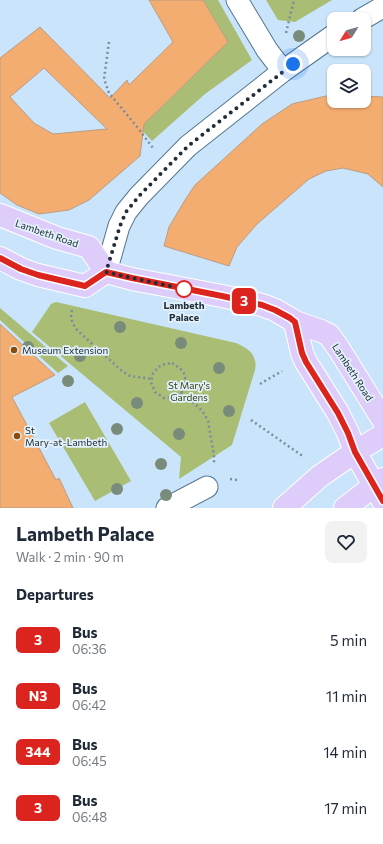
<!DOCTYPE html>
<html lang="en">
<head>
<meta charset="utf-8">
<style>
  body { margin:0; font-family:Commissioner,sans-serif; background:#f2f2f3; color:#1f2937; height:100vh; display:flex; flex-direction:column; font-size:15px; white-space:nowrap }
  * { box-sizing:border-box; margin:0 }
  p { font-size:13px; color:#747a83 }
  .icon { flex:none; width:22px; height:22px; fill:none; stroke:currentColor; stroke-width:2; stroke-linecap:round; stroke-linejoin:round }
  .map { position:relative; height:508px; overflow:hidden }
  .sheet { display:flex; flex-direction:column; background:#fff; flex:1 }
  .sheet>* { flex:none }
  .badge { padding:0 8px; border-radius:6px; font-size:14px; line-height:26px }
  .needle { width:26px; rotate:233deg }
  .buttons { position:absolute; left:327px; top:12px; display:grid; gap:8px }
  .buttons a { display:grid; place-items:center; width:44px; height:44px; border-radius:8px; background:#fff; box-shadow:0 1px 3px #0004; font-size:20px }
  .you { position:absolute; width:20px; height:20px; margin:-10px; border:3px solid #fff; border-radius:50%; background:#1a73e8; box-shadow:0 0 0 6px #1a73e833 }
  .map>.badge { position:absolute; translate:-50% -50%; box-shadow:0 0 0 2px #fff }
  h2 { padding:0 16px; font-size:15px; line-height:36px }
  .round { display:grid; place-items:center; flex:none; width:42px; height:42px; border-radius:8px; background:#f2f2f3 }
  .summary { display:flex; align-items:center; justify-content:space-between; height:68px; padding:0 16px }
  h1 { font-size:19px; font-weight:700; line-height:30px }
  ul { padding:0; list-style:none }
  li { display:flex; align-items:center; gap:12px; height:56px; padding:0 16px }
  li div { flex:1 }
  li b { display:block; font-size:15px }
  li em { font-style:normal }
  li .badge { min-width:44px; font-weight:700; text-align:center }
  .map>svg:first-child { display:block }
  .green { fill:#aabd75 }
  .building { fill:#f4ad70; stroke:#bb9c82; fill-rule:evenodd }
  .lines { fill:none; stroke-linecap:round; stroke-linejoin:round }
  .street-casing { stroke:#57778f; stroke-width:23 }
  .primary-casing { stroke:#fff; stroke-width:24 }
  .path { stroke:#788d9d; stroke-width:2.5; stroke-dasharray:2 3; stroke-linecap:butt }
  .street { stroke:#fff; stroke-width:21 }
  .primary { stroke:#decdfb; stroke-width:22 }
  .tree { fill:#798b7b }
  .line-casing { stroke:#fff; stroke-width:9 }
  .line { stroke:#dc241f; stroke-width:6 }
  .walk { stroke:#212e38; stroke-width:4; stroke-dasharray:0 7.2 }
  .stop-dot { fill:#fff; stroke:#dc241f; stroke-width:2 }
  .poi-dot { fill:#884d09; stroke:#e3f1fb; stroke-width:1.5 }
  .labels { text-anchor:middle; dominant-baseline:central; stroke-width:3.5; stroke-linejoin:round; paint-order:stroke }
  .street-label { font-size:10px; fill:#212e38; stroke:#e3f1fb }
  .stop-label { font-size:10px; font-weight:bold; fill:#212e38; stroke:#e3f1fb }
  .poi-label { font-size:10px; fill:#212e38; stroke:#e3f1fb; text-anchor:start }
  .park-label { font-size:10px; fill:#364113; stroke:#e3f1fb }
</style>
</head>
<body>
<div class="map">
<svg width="383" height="508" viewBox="0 0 383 508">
  <rect width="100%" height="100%" fill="#cae5fb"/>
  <g class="green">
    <polygon points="203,0 218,0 252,60 205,94 152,141 140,128 228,42"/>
    <polygon points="266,0 332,0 295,22 278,20"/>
    <path d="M56 302 236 343C248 348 258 355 255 370L232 445 179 479 181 457 32 332 51 304Z"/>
    <polygon points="0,308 68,366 58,373 0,320"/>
    <polygon points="85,402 131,481 95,501 49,423"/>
  </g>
  <g class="building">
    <path d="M149 0H203L228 42 144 124 140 156 89 200 69 210 39 214 17 205 0 193V58L40 27 110 98 127 80 129 85 173 42ZM44 68 107 129 53 134 34 123 10 97Z"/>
    <polygon points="326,96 334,96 334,101 364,101 364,96 383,97 383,187 368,174 343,168 326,171 309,179 257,224 237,247 229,266 164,246 169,227 185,200 195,185 262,124 292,104"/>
    <polygon points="0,324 55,375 12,397 56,480 59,478 73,508 0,508"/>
  </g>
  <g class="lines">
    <defs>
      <g id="street">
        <polyline points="237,0 267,50 283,71"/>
        <polyline points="362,19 383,7"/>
        <polyline points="106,272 119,226 126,212 139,196 188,146 283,71 334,35"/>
        <polyline points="167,508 207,487"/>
      </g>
      <g id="primary">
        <polyline points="0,215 57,238 89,247 106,272 132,279 222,296 262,305 275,310 289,318 295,322 321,331 329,335 339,349 383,420"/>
        <polyline points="0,258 21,269 38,275 85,286 106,272"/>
        <polyline points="295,322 302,353 306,362 338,413 348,433 355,452 383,501"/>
        <polyline points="284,508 320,476 355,452 383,435"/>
        <polyline points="345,508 383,479"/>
      </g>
    </defs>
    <use href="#street" class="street-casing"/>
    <use href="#primary" class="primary-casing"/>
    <g class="path">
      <polyline points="286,33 294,0"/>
      <polyline points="109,42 104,79 109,93 138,128 153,148"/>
      <path d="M72 310C70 318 72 323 77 330L122 371 130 376 152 379"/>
      <path d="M172 363C185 371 186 373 185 389L176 397 164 398 155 392 151 382 153 373 161 365Z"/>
      <polyline points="260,384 282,371"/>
      <polyline points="180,393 196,405 203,412 208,421 214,456 214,464"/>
      <polyline points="251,420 304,457"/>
      <polyline points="230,479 237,480"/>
    </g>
    <use href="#street" class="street"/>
    <use href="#primary" class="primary"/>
  </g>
  <g class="tree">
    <circle cx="299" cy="36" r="6"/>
    <circle cx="120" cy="327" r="6"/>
    <circle cx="181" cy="343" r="6"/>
    <circle cx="28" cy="347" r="6"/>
    <circle cx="80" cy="356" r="6"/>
    <circle cx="219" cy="368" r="6"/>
    <circle cx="68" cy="381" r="6"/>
    <circle cx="137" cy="403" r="6"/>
    <circle cx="229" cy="411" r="6"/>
    <circle cx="117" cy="429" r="6"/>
    <circle cx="179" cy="434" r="6"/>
    <circle cx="161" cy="464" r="6"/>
    <circle cx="117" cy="489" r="6"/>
    <circle cx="166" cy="495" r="6"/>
  </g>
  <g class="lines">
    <defs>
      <polyline id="line" points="0,258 21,269 38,275 85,286 106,272 132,278 222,296 262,305 275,310 290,318 295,322 302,353 306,362 338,413 348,433 355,452 383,501"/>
    </defs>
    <use href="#line" class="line-casing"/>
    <use href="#line" class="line"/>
    <polyline class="walk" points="184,289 132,278 106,272 120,226 126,212 139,196 188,146 293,64"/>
  </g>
  <circle class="stop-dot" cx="184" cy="289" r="8"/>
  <g class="poi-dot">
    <circle cx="14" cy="350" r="4"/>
    <circle cx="17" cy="436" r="4"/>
  </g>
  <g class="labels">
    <g class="street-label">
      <text transform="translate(47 233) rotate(19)">Lambeth Road</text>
      <text transform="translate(353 372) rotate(57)">Lambeth Road</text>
    </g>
    <g class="stop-label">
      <text x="184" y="305">Lambeth<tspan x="184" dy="12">Palace</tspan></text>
    </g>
    <g class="poi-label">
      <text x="22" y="350">Museum Extension</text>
      <text x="25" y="430">St<tspan x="25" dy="12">Mary-at-Lambeth</tspan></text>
    </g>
    <g class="park-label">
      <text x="189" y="385">St Mary's<tspan x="189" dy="12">Gardens</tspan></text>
    </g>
  </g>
</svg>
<div class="buttons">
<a><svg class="needle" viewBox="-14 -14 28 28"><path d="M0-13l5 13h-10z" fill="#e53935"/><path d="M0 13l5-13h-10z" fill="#747a83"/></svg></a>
<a><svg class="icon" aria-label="layers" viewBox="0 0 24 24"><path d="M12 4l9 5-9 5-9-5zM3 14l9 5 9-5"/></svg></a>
</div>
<div class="you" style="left:293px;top:64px"></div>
<b class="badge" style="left:244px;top:301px;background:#dc241f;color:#fff">3</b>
</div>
<section class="sheet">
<div class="summary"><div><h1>Lambeth Palace</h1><p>Walk · 2 min · 90 m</p></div><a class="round"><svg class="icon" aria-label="heart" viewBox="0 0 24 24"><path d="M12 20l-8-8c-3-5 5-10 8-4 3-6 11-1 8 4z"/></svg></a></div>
<h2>Departures</h2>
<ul>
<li><span class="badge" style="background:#dc241f;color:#fff">3</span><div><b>Bus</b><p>06:36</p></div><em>5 min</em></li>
<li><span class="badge" style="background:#dc241f;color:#fff">N3</span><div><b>Bus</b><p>06:42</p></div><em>11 min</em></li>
<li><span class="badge" style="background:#dc241f;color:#fff">344</span><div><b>Bus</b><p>06:45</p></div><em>14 min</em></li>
<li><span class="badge" style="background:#dc241f;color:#fff">3</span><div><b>Bus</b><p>06:48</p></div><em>17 min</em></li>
</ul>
</section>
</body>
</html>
